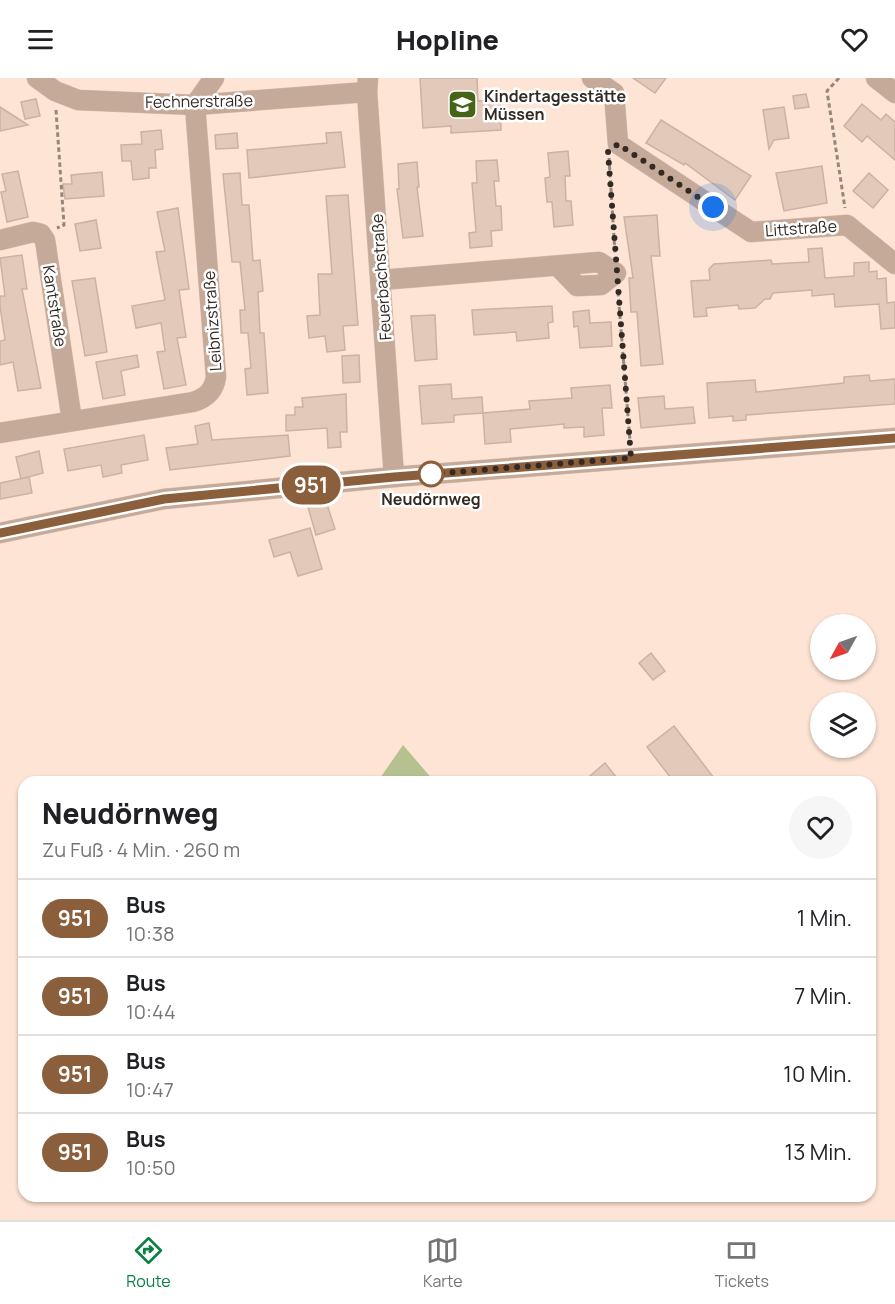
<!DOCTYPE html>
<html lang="de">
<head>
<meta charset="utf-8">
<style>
  body { margin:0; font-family:Manrope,sans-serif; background:#f6f6f6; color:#202124; height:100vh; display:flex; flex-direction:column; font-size:22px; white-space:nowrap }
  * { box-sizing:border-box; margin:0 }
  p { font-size:20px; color:#757577 }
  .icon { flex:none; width:33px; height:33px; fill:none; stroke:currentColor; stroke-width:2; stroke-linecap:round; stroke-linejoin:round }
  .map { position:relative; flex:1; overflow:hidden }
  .sheet { position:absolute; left:18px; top:698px; width:858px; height:426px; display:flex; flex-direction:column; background:#fff; border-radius:18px; box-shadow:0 2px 4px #0004 }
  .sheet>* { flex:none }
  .badge { padding:0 12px; border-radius:20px; font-size:21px; line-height:39px }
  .needle { width:39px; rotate:230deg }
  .fabs { position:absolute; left:810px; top:536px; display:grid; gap:12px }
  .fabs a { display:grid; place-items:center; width:66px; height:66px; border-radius:50%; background:#fff; box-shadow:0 2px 4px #0004; font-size:30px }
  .you { position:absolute; width:30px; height:30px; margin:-15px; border:4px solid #fff; border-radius:50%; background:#1a73e8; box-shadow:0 0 0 9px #1a73e833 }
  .map>.badge { position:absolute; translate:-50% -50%; box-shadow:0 0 0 3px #fff }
  .round { display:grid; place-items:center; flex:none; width:63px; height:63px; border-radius:32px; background:#f6f6f6 }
  .overview { display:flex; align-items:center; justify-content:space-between; height:102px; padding:0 24px }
  h1 { font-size:28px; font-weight:800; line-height:45px }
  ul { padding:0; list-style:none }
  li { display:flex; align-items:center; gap:18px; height:78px; padding:0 24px; border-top:2px solid #e0e0e0 }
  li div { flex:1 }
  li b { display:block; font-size:22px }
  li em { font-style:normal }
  li .badge { min-width:66px; font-weight:700; text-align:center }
  header { display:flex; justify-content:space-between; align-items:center; height:78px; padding:0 24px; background:#fff; font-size:27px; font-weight:800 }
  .dock { display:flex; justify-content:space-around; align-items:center; height:84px; border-top:2px solid #e0e0e0; background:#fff; font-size:16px; color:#757577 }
  .dock a { display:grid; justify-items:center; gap:3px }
  .dock .selected { color:#0b8043 }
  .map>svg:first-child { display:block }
  .green { fill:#b5c290 }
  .building { fill:#e2c9b9; stroke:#cbb2a3; stroke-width:1.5 }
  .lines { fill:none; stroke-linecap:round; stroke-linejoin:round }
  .minor-casing { stroke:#d5bfb1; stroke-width:21 }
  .path { stroke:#97867b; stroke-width:3; stroke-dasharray:4.5 3; stroke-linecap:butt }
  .minor { stroke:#c5a999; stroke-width:20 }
  .line-casing { stroke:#fff; stroke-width:14 }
  .line { stroke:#8b5e3c; stroke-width:9 }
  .walk { stroke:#332a24; stroke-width:6; stroke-dasharray:0 10.8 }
  .stop-dot { fill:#fff; stroke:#8b5e3c; stroke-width:3 }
  .labels { text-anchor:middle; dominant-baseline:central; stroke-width:5; stroke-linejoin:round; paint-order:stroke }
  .poi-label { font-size:16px; font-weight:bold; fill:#332a24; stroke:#fff; text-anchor:start }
  .street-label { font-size:16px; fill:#332a24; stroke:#fff }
  .stop-label { font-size:16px; font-weight:bold; fill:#332a24; stroke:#fff }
</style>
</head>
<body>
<header><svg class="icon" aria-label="menu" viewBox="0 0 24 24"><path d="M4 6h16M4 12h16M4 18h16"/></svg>Hopline<svg class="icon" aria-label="heart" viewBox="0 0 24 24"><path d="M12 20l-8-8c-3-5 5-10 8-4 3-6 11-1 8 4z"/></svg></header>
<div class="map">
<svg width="895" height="1142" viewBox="0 0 895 1142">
  <rect width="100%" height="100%" fill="#fde4d4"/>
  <polygon class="green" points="403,667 434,703 378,703"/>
  <g class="building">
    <polygon points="420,0 477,0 478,23 500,22 501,52 451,55 451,48 423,50"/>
    <polygon points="633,0 666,0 655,15"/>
    <polygon points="806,16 809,29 795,31 793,18"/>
    <polygon points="36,21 40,38 25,41 21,24"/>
    <polygon points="862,26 881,42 886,36 895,44 895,82 867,58 862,64 844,48"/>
    <polygon points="0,29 28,47 0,53"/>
    <polygon points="784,29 789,60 774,62 769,71 763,32"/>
    <polygon points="661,42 751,98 735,122 685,85 684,87 646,65"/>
    <polygon points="161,52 163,71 155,72 156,90 149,90 149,100 133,102 131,83 122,83 121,67 142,66 141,54"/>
    <polygon points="341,54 345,89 249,100 247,72 327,65 326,55"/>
    <polygon points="237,55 238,70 216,71 215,57"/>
    <polygon points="568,73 570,98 565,98 566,123 571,123 573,147 554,149 552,124 547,124 545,100 550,99 548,75"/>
    <polygon points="497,82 499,103 494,103 496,128 501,128 502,152 491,153 492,168 470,170 469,155 476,154 472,105 477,105 476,83"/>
    <polygon points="417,84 419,109 417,109 423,158 403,160 397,111 399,111 398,86"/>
    <polygon points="822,88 827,125 784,133 776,95"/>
    <polygon points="18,93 28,139 7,144 1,114 6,113 2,96"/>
    <polygon points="102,94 104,118 65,121 63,106 72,106 71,97"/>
    <polygon points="240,95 242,127 249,127 253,183 260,182 263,213 258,214 260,255 264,255 268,315 247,317 245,291 251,290 248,255 241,255 240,232 245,232 240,184 232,184 223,96"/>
    <polygon points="869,95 888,112 873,130 853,113"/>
    <polygon points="348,117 358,247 343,248 345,272 327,274 325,258 309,260 307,238 320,237 318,196 332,196 326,118"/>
    <polygon points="178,130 189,211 179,212 186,259 177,260 186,307 164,311 157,274 165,273 161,245 136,250 132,228 165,222 156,174 165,173 157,134"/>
    <polygon points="657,137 660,178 651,178 663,286 641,288 637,234 631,234 629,200 633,200 624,139"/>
    <polygon points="96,142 101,170 80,173 75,146"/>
    <polygon points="822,170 825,200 854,198 854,185 869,184 869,194 877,193 877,201 886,200 887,225 895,224 895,250 881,251 879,226 835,229 834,216 812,218 812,212 773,215 770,221 765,221 755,230 739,231 738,227 706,230 707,238 694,239 691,203 710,202 709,191 714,186 771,182 772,186 809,184 808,171"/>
    <polygon points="22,177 27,211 22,211 41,310 18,313 13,284 0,287 0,263 5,262 0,228 0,218 5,218 0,180"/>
    <polygon points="95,200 107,274 85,278 72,203"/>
    <polygon points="552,228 553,244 548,245 549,260 517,263 516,254 474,257 472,232"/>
    <polygon points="589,232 590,245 611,244 612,268 580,270 578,248 574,249 573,234"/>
    <polygon points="435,237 437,281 415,283 411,238"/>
    <polygon points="137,277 139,289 121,293 125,317 103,321 96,284"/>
    <polygon points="359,277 360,304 343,305 342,278"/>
    <polygon points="869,297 870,303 895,301 895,326 746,337 746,342 733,343 733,338 709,340 707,305 755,302 756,314 844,305 844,299"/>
    <polygon points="451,306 452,321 482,319 483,335 454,337 454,344 422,346 419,308"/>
    <polygon points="610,307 612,330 602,330 604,357 584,359 584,349 564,350 564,346 510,351 511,364 485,366 483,335 530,331 529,323 572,320 571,310"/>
    <polygon points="346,316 347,354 340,354 341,369 328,370 327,350 286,353 286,337 295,337 295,329 303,329 302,320"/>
    <polygon points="664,318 665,331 693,329 695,345 641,350 638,320"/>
    <polygon points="209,345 212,362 288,357 290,378 170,392 166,370 198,366 195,348"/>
    <polygon points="144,357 148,382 121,387 122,395 103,399 101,387 68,393 64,371"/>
    <polygon points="39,373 43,395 21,401 16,379"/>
    <polygon points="29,399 32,415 0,421 0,405"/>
    <polygon points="326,423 335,451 316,457 308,429"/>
    <polygon points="310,450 322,491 298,498 290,474 274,479 269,462"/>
    <polygon points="651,575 665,593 653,602 639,585"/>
    <polygon points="674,648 691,670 717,704 674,704 647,669"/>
    <polygon points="605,685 620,704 583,704"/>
  </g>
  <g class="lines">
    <defs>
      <g id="minor">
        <polyline points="37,0 55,13 78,22 195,27 367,14"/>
        <polyline points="368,0 367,14 394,399"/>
        <polyline points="592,0 614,15 618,66 751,154 847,147 895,186"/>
        <polyline points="876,0 895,15"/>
        <polyline points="0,162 33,154 41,156 45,162 72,343"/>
        <polyline points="381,202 599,184 616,195 601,207 577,208 558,188"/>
        <path d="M0 355 193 324C206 320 214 313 216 299L195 27 214 0"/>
        <polyline points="0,455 164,421 394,399 895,360"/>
      </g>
    </defs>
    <use href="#minor" class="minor-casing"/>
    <g class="path">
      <polyline points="839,0 827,13 845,130"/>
      <polyline points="56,32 64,147 57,150"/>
      <polyline points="609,80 615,175"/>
      <polyline points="618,214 630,363"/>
    </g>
    <use href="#minor" class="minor"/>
  </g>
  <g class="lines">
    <defs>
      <polyline id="line" points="0,455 164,421 394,399 895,360"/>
    </defs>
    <use href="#line" class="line-casing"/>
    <use href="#line" class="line"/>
    <polyline class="walk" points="431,396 631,380 608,74 618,66 713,129"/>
  </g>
  <defs>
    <symbol id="school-square" viewBox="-11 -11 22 22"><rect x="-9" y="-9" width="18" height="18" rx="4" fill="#466418" stroke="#fff"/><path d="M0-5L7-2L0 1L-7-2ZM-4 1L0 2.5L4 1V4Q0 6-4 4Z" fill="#fff"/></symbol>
  </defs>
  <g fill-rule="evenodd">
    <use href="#school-square" x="446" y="10" width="33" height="33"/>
  </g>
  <circle class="stop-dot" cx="431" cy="396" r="12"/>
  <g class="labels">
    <g class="poi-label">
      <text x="484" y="18">Kindertagesstätte<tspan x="484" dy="18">Müssen</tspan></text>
    </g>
    <g class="street-label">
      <text transform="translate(199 23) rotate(-1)">Fechnerstraße</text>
      <text transform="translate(801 150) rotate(-4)">Littstraße</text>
      <text transform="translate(381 199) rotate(-94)">Feuerbachstraße</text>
      <text transform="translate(55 228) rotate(81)">Kantstraße</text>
      <text transform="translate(212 243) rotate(-94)">Leibnizstraße</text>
    </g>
    <g class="stop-label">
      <text x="431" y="421">Neudörnweg</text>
    </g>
  </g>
</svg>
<div class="fabs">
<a><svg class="needle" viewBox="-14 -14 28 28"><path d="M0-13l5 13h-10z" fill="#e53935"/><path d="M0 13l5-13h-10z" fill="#757577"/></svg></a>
<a><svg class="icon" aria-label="layers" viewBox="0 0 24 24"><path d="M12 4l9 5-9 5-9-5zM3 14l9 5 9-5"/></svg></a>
</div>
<div class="you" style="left:713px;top:129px"></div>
<b class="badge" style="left:311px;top:407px;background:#8b5e3c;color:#fff">951</b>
<section class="sheet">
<div class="overview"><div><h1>Neudörnweg</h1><p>Zu Fuß · 4 Min. · 260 m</p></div><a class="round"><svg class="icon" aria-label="heart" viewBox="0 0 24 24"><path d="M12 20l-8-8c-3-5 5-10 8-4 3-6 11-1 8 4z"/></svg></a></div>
<ul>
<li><span class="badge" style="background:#8b5e3c;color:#fff">951</span><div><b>Bus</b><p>10:38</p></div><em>1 Min.</em></li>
<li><span class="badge" style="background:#8b5e3c;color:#fff">951</span><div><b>Bus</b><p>10:44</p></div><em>7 Min.</em></li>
<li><span class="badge" style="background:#8b5e3c;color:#fff">951</span><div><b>Bus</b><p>10:47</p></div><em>10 Min.</em></li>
<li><span class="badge" style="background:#8b5e3c;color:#fff">951</span><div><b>Bus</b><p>10:50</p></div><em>13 Min.</em></li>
</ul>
</section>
</div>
<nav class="dock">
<a class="selected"><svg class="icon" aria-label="directions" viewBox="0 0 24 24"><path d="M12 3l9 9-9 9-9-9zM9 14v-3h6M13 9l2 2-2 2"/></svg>Route</a>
<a><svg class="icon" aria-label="map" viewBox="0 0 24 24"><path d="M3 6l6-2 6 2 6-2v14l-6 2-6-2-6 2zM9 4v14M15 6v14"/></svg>Karte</a>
<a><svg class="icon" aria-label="tickets" viewBox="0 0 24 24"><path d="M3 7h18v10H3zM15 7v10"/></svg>Tickets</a>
</nav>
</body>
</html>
